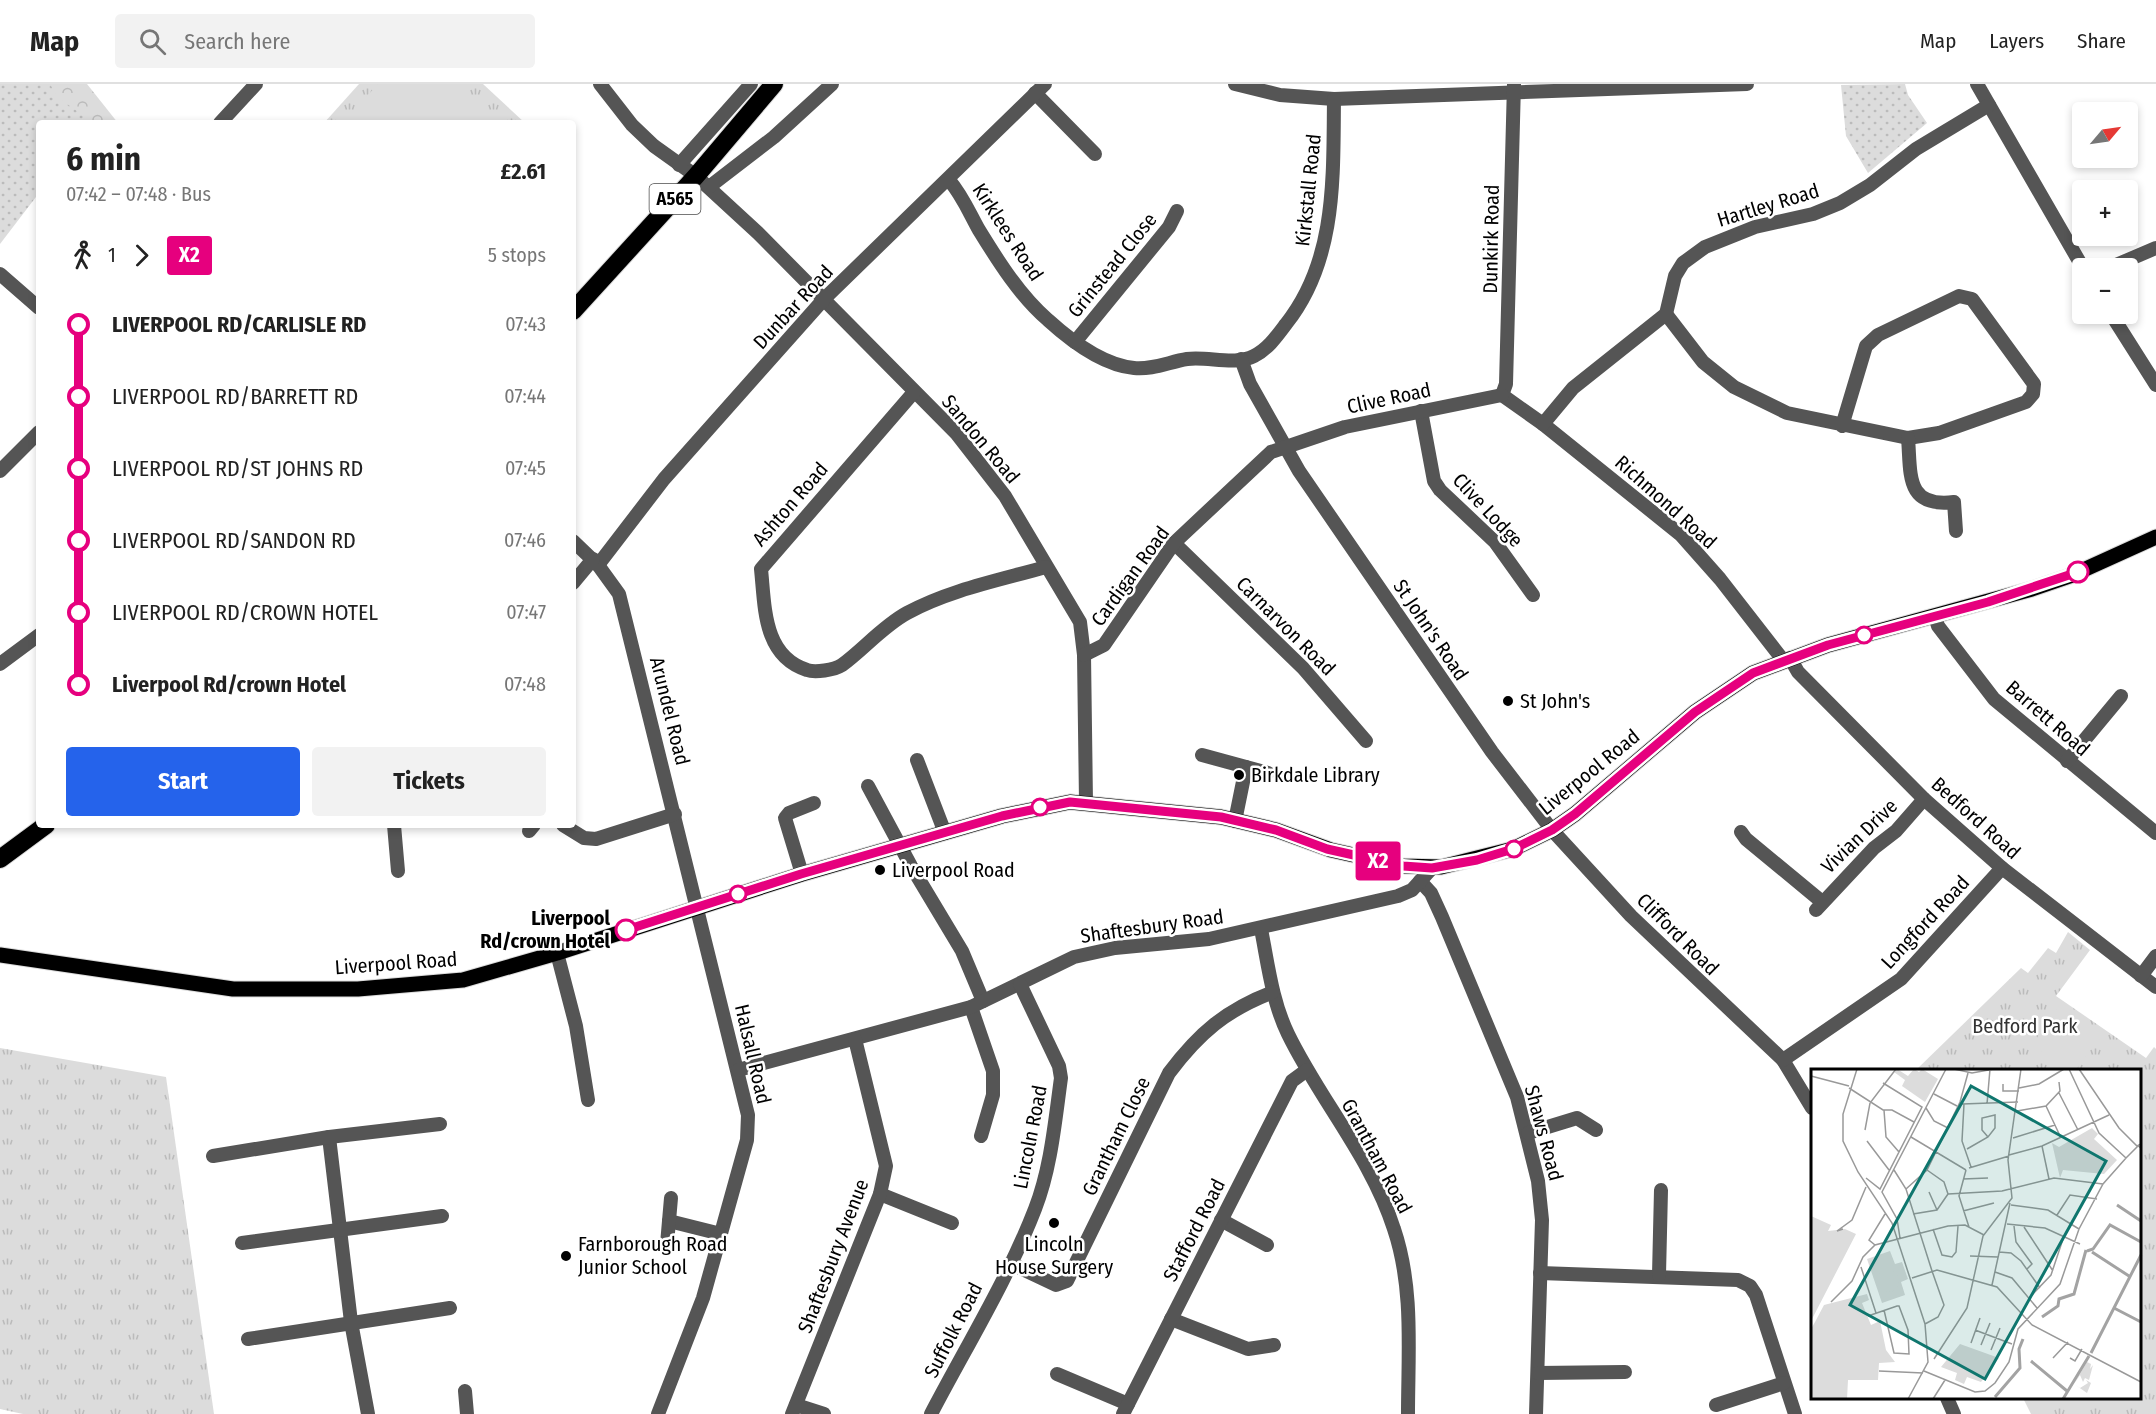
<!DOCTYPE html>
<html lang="en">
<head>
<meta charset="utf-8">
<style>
  body { margin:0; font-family:"Fira Sans Condensed",sans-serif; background:#f2f2f2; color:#222; height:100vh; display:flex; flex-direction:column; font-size:22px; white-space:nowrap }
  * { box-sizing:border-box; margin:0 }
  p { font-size:20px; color:#767676 }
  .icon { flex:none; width:33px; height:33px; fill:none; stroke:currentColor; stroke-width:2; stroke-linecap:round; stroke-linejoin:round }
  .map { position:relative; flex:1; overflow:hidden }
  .details { position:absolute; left:36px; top:36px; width:540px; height:708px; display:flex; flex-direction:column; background:#fff; border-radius:6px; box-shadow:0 3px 9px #0003 }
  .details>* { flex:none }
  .badge { padding:0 12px; border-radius:4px; font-size:21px; line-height:39px }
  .needle { width:39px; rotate:61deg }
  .controls { position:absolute; left:2072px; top:18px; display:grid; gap:12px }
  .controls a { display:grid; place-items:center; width:66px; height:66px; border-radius:6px; background:#fff; box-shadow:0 3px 9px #0003; font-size:30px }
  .map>.badge { position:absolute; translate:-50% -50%; box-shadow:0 0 0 3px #fff }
  .legs { display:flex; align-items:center; gap:9px; height:66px; padding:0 30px; font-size:20px }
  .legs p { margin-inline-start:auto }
  .overview { display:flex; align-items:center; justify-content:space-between; height:102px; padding:0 30px }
  h1 { font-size:33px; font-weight:700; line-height:45px }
  .action { display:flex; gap:12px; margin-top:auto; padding:12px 30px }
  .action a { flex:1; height:69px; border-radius:6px; background:#2563eb; color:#fff; font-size:24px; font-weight:700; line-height:69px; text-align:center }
  .action a+a { background:#f2f2f2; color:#222 }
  ul { padding:0 30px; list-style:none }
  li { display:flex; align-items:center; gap:21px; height:72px; font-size:22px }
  li i { display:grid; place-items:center; width:9px; height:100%; margin:0 8px; background:currentColor }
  li i::after { content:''; width:15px; height:15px; margin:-8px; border:4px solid; border-radius:50%; background:#fff }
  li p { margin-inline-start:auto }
  li:first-child i { background:linear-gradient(#0000 50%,currentColor 0) }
  li:last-child i { background:linear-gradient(currentColor 50%,#0000 0) }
  header { display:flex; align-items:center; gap:36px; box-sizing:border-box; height:84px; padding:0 30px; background:#fff; border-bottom:2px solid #e0e0e0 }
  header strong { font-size:28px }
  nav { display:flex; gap:33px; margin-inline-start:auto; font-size:21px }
  .search { width:420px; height:54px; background:#f2f2f2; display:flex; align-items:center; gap:15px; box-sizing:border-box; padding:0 21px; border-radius:6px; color:#767676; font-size:22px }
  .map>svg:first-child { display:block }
  .grass { fill:url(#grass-dots) }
  .forest { fill:url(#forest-crowns) }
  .park { fill:url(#park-tufts) }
  .pitch { fill:#dcdcdc }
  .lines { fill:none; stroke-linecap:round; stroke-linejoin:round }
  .major-casing { stroke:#dbdbdb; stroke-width:17 }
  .highway-casing { stroke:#dbdbdb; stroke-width:20 }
  .minor { stroke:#555; stroke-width:14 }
  .major { stroke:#000; stroke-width:15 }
  .highway { stroke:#000; stroke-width:18 }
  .line-1-casing { stroke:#fff; stroke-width:14 }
  .line-1 { stroke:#e6007e; stroke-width:9 }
  .stop-1-dot { fill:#fff; stroke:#e6007e; stroke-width:3 }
  .poi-dot { fill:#000; stroke:#fff; stroke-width:2 }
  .labels { text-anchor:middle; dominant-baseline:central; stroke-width:5; stroke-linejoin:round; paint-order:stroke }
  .shield { fill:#fff; stroke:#4c4c4c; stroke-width:1.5 }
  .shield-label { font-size:18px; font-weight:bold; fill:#000 }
  .street-label { font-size:20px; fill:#000; stroke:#fff }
  .poi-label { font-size:20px; fill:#000; stroke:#fff; text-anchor:start }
  .stop-label { font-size:20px; font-weight:bold; fill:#000; stroke:#fff; text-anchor:end }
  .park-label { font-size:20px; fill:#333; stroke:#fff }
  .inset-river { fill:none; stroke:#a3a3a3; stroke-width:3 }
  .inset-road { fill:none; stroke:#999; stroke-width:1.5 }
  .view { fill:#0f766e; fill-opacity:0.15; stroke:#0f766e; stroke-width:3 }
  .inset-edge { fill:none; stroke:#000; stroke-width:3 }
</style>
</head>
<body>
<header>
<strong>Map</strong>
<div class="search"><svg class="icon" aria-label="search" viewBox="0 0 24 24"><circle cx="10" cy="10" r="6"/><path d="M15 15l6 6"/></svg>Search here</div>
<nav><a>Map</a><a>Layers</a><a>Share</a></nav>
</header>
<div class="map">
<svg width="2156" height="1330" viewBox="0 0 2156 1330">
  <defs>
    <pattern id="grass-dots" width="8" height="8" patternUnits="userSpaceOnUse" patternTransform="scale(1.5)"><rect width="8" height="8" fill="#dcdcdc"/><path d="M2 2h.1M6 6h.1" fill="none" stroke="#bbb" stroke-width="1.8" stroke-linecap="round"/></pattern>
    <pattern id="forest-crowns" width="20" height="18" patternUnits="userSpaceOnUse" patternTransform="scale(1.5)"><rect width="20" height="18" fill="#dcdcdc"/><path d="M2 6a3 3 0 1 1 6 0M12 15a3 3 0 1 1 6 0" fill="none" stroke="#bbb"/></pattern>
    <pattern id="park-tufts" width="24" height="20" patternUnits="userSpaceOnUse" patternTransform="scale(1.5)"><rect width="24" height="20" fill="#dcdcdc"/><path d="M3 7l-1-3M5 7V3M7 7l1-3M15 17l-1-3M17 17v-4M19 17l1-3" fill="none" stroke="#bbb"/></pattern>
  </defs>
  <rect width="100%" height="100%" fill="#fff"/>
  <g class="grass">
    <polygon points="0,0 84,0 114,39 39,39 39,109 0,160"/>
    <polygon points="1905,0 1908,11 1927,39 1868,89 1846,52 1841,1"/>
  </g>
  <polygon class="forest" points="50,0 87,0 118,39 94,39 57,13"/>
  <g class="park">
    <polygon points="359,0 483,0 525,39 324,39"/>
    <polygon points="2068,848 2090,866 2056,912 2146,974 2154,963 2156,965 2156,1330 2031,1330 2023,1314 2140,1314 2140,986 1916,986 2021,884 2028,889 2048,864 2056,869"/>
    <polygon points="0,964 166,993 214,1330 23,1330 0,1325"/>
  </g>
  <g class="pitch">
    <polygon points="378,0 443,0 485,39 346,39 344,37"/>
    <polygon points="2061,919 2102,949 2076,986 2068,986 2032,961"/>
  </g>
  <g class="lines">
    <defs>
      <polyline id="major" points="0,871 233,905 358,905 463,896 557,869 802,790 1002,732 1070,718 1221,733 1276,746 1331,766 1403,782 1441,783 1513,765 1552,746 1575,730 1695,628 1753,589 1828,561 2032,505 2070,492 2156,453"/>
      <g id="highway">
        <polyline points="573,227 696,92 774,0"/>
        <polyline points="0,775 46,741"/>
      </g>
    </defs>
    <use href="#major" class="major-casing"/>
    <use href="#highway" class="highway-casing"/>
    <g class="minor">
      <polyline points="600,0 632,41 654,62 696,92 758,149 956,349 1005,412 1080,538 1084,571 1086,718"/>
      <polyline points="1235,0 1280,11 1334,15 1747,0"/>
      <polyline points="1977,0 2083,184"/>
      <polyline points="1035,9 1095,70"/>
      <polyline points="220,39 256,0"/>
      <polyline points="679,81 751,0"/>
      <path d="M949 96C962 111 969 128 979 146 998 177 1020 212 1048 236 1070 256 1102 281 1134 284 1152 286 1169 278 1187 275 1208 272 1235 282 1254 272 1268 265 1277 252 1286 240 1337 176 1333 93 1334 15"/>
      <polyline points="709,103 774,53 832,0"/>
      <polyline points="2109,184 2156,164"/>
      <polyline points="0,190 39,224"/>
      <polyline points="1666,230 1703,278 1734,303 1787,329 1908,354 1939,349 2026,318 2033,310 2034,300 1972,215 1959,212 1878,251 1866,262 1842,342"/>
      <polyline points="2111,230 2156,301"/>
      <polyline points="1075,258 1169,143 1177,127"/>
      <polyline points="1241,275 1250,300 1299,387 1492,668 1552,746 1631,832 1783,976 1812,1024"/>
      <path d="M914 308 761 485C765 523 763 572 807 586 815 589 834 586 842 581 864 565 883 542 907 529 949 506 1000 496 1046 483"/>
      <polyline points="1502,311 1543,340 1681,451 1720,495 1783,576"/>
      <polyline points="1502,311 1506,300 1514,0"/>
      <polyline points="1421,327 1434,397 1440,406 1495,458 1533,511"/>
      <polyline points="1543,340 1573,304 1666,230 1675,192 1683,179 1705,163 1755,143 1813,130 1840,119 1870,101 1916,65 1989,21"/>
      <path d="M1908 354C1911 390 1905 424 1954 418L1956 447"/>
      <polyline points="0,387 39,348"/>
      <polyline points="573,457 598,481 619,510 748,1031 747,1056 703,1214 658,1330"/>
      <polyline points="1174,459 1303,584 1366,657"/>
      <polyline points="598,481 664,395 824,215 1045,0"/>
      <polyline points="573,499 593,475"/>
      <polyline points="1935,532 1938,542 1994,615 2156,749"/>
      <polyline points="1084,571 1104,561 1174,459 1271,368 1345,343 1502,311"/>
      <polyline points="1790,574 1798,588 1924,715 2002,784 2156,903"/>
      <polyline points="0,580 39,551"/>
      <polyline points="1202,671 1246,683 1235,737"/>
      <polyline points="917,676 945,749"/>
      <polyline points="2067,677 2121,612"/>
      <polyline points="1246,683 1268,689"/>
      <polyline points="868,702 911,782 962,867 983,917"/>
      <polyline points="394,741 398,787"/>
      <polyline points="563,741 584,754 596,755 675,730"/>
      <polyline points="529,747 534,741"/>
      <polyline points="1741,748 1746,755 1821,817"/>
      <polyline points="802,790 785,734 789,729 814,719"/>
      <polyline points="1420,797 1431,809 1442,833 1517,1013 1538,1097 1542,1136 1536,1330"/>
      <polyline points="1816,826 1874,764 1896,747 1924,715"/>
      <path d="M1261 845C1268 880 1272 917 1288 950 1320 1016 1372 1075 1394 1145 1414 1204 1408 1269 1408 1330"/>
      <polyline points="557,869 576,942 588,1016"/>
      <polyline points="2141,892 2156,872"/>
      <polyline points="971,923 993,987 993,1011 981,1052"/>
      <polyline points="1783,976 1901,895 2002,784"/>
      <polyline points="738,986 971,923 1074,873 1115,864 1209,855 1398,812 1412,806 1432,784"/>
      <polyline points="1528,1049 1577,1034 1596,1046"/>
      <polyline points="329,1053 351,1238 368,1330"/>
      <polyline points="213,1072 329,1053 440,1040"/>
      <polyline points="880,1110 952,1139"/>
      <polyline points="1221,1136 1267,1161"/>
      <polyline points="669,1137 721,1150"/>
      <polyline points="242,1159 442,1132"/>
      <polyline points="667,1160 671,1114"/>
      <path d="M1010 1179 1056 1201 1067 1197 1169 989C1199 949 1226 926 1273 908"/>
      <polyline points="1540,1189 1738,1196 1750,1202 1756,1211 1795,1330"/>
      <polyline points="1659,1191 1661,1106"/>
      <polyline points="1171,1235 1248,1265 1274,1261"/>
      <polyline points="248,1255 450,1224"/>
      <polyline points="1538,1289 1625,1288"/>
      <polyline points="1057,1290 1128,1320"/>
      <polyline points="465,1307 467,1330"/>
      <polyline points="1947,1314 1954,1330"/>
      <polyline points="796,1321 824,1330"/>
      <polyline points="1716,1321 1784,1299"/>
      <polyline points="792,1330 880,1110 886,1082 855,955"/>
      <path d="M931 1330C966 1263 1008 1195 1035 1125 1051 1084 1055 1037 1061 994L1059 982 1020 900"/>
      <polyline points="1123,1330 1292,997 1307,986"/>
    </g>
    <use href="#major" class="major"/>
    <use href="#highway" class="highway"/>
  </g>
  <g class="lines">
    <defs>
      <polyline id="line-1" points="626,846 801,790 1002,732 1070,718 1221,733 1276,746 1327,765 1403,782 1432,784 1477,776 1513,765 1552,746 1575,730 1695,628 1753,589 1828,561 1988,518 2078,488"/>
    </defs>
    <use href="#line-1" class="line-1-casing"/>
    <use href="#line-1" class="line-1"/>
  </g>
  <g class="stop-1-dot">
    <circle cx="2078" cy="488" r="10"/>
    <circle cx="1864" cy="551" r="8"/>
    <circle cx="1040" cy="723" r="8"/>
    <circle cx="1514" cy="765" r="8"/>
    <circle cx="738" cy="810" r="8"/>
    <circle cx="626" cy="846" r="10"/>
  </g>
  <g class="poi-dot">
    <circle cx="1508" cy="617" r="6"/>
    <circle cx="1239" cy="691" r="6"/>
    <circle cx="880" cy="786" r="6"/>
    <circle cx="1054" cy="1139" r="6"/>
    <circle cx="566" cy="1172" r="6"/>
  </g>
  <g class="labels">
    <rect class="shield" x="649.5" y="100" width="51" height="30" rx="4.5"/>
    <g class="shield-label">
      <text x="675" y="115">A565</text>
    </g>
    <g class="street-label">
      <text transform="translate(1308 106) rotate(-84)">Kirkstall Road</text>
      <text transform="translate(1768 121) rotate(-17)">Hartley Road</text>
      <text transform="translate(1008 148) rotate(57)">Kirklees Road</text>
      <text transform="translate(1491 155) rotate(-89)">Dunkirk Road</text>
      <text transform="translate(1112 181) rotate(-51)">Grinstead Close</text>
      <text transform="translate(793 223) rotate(-47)">Dunbar Road</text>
      <text transform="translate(1389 314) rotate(-12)">Clive Road</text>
      <text transform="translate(981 355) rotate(50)">Sandon Road</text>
      <text transform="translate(1666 418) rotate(42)">Richmond Road</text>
      <text transform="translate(790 420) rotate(-49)">Ashton Road</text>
      <text transform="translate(1488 426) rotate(47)">Clive Lodge</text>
      <text transform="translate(1130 492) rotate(-54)">Cardigan Road</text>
      <text transform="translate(1286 542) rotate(45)">Carnarvon Road</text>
      <text transform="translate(1431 546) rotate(56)">St John's Road</text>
      <text transform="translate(670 627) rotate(76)">Arundel Road</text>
      <text transform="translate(2048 634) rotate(41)">Barrett Road</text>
      <text transform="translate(1589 688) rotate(-39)">Liverpool Road</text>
      <text transform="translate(1976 734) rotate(42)">Bedford Road</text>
      <text transform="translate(1859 752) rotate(-44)">Vivian Drive</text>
      <text transform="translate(1925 838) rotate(-47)">Longford Road</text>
      <text transform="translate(1152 842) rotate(-8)">Shaftesbury Road</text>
      <text transform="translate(1678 850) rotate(45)">Clifford Road</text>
      <text transform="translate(396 879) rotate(-4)">Liverpool Road</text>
      <text transform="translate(753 970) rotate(77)">Halsall Road</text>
      <text transform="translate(1544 1049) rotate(75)">Shaws Road</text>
      <text transform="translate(1116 1052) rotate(-64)">Grantham Close</text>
      <text transform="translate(1030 1053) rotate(-79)">Lincoln Road</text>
      <text transform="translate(1377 1072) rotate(62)">Grantham Road</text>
      <text transform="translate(1194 1146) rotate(-63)">Stafford Road</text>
      <text transform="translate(833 1172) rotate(-69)">Shaftesbury Avenue</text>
      <text transform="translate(953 1246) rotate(-63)">Suffolk Road</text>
    </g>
    <g class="poi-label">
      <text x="1520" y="617">St John's</text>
      <text x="1251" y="691">Birkdale Library</text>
      <text x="892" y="786">Liverpool Road</text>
      <text x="578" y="1160">Farnborough Road<tspan x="578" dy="23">Junior School</tspan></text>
      <text x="1054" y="1160" text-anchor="middle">Lincoln<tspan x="1054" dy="23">House Surgery</tspan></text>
    </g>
    <g class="stop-label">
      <text x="610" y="834">Liverpool<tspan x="610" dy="23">Rd/crown Hotel</tspan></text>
    </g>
    <g class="park-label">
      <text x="2025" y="942">Bedford Park</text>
    </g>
  </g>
  <g transform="translate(1811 985)">
    <rect width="330" height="330" fill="#fff"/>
    <path d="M0 147 20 156 17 162 34 160 45 165 0 252ZM56 225 58 231 51 234 60 256 69 252 75 281 84 293 68 294 67 311H37L36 330H0V260L4 253 13 236ZM280 286 276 293 280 295 279 300 282 296 278 311 274 309 272 313 269 306 263 315 269 319 277 314 275 311 280 314 276 324 263 315Z" fill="#dcdcdc"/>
    <path d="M281 59 287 65 283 70 306 91 293 105 252 101 249 109 241 74 248 78ZM79 182 84 195 91 193 97 210 90 213 94 226 71 234 56 190ZM149 275 188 289 170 313 156 308 153 315 144 311 146 304 130 298Z" fill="#dcdcdc"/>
    <path d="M86 0 97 7 103 0 108 3 111 0 127 10 114 33 91 17 94 11 83 3ZM62 195a8 8 0 1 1 16 0a8 8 0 1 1-16 0ZM66 212a11 11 0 1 1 22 0a11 11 0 1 1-22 0Z" fill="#dcdcdc"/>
    <path class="inset-river" d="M306 136 330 152M276 182 282 180 299 156 330 173M281 183 318 207M303 239 330 253M231 248 247 237 248 230 263 225 275 181M280 284 330 186M220 292 256 322M184 328 209 299 208 280 212 270M252 330 278 287"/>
    <path class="inset-road" d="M46 0 32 45V72L47 103 81 154 114 255 117 293 97 330M143 0 161 4 183 0M258 0 288 64 315 89 327 77 330 79M268 0 308 59 326 77 330 75M0 7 38 17M192 15V22H208M38 19 72 41H81L103 53M208 19 228 15 253 0M248 24 267 61M123 25 146 37M151 35 207 33M153 35 151 72 160 98M176 35 179 0M235 37 250 69M115 39 123 52 137 59M73 41 75 68 88 83M206 42 235 37 249 22 248 13M54 61 59 34 85 0M100 68 155 101M202 69 244 56M56 72 78 101M231 77 238 110M156 80 177 68 184 59V46L171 49V61L177 68M198 86 231 77 298 46M158 99 198 87M83 101 95 120 121 202M116 101 133 113 137 125M155 101 148 127 158 158M55 109 69 120 111 38 72 14M152 110 177 109M95 120 116 101 149 33 157 4M118 123 126 141M137 125 191 122 243 109 292 115M200 136 237 141 268 160M152 142 183 134M102 145 126 141 137 125M246 146 259 126 286 130M196 155 234 159 269 175M203 157 205 173 221 195 216 200M213 158 242 202M32 160 26 162 41 151 55 118M122 160 131 186 141 188 145 183 147 157M89 169 86 150 71 123 135 0M64 176 58 171 74 145M188 183 200 184 210 192 229 219M159 187 187 188M50 198 65 244M184 203 201 209 226 239M101 209 126 201 186 218 221 256 330 313M181 216 199 134M218 229 240 206 253 167M20 233 41 212 52 188 64 176 137 157 154 156 173 166M57 247 86 237H88L97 261 98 285 83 284 73 241M114 255 127 248 133 236 121 202M164 261 201 275M160 274 169 249M170 276 179 254M180 281 189 259M242 289 257 273M259 289 264 292 271 280M123 290 156 239 172 167 201 129 197 91 210 0M68 302 112 304M113 302 164 323 174 322 184 314 198 293 207 260 249 215 268 160 292 115 315 89M122 330 134 311"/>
    <path class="view" d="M160 17 295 92 174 310 39 236Z"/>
    <rect width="330" height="330" class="inset-edge"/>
  </g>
</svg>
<div class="controls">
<a><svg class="needle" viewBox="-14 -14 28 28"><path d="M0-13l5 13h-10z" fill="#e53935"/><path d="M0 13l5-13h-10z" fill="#767676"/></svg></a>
<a>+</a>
<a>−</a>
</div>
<b class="badge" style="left:1378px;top:777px;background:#e6007e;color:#fff">X2</b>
<section class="details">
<div class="overview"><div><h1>6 min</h1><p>07:42 – 07:48 · Bus</p></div><b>£2.61</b></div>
<div class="legs"><svg class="icon" aria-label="walk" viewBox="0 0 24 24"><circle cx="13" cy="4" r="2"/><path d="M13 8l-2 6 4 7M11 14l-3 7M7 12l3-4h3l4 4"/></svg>1<svg class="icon" aria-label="forward" viewBox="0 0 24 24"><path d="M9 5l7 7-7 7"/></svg><b class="badge" style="background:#e6007e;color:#fff">X2</b><p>5 stops</p></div>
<ul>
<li><i style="color:#e6007e"></i><b>LIVERPOOL RD/CARLISLE RD</b><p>07:43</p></li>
<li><i style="color:#e6007e"></i><span>LIVERPOOL RD/BARRETT RD</span><p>07:44</p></li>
<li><i style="color:#e6007e"></i><span>LIVERPOOL RD/ST JOHNS RD</span><p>07:45</p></li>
<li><i style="color:#e6007e"></i><span>LIVERPOOL RD/SANDON RD</span><p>07:46</p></li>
<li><i style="color:#e6007e"></i><span>LIVERPOOL RD/CROWN HOTEL</span><p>07:47</p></li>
<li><i style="color:#e6007e"></i><b>Liverpool Rd/crown Hotel</b><p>07:48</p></li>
</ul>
<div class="action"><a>Start</a><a>Tickets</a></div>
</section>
</div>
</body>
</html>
